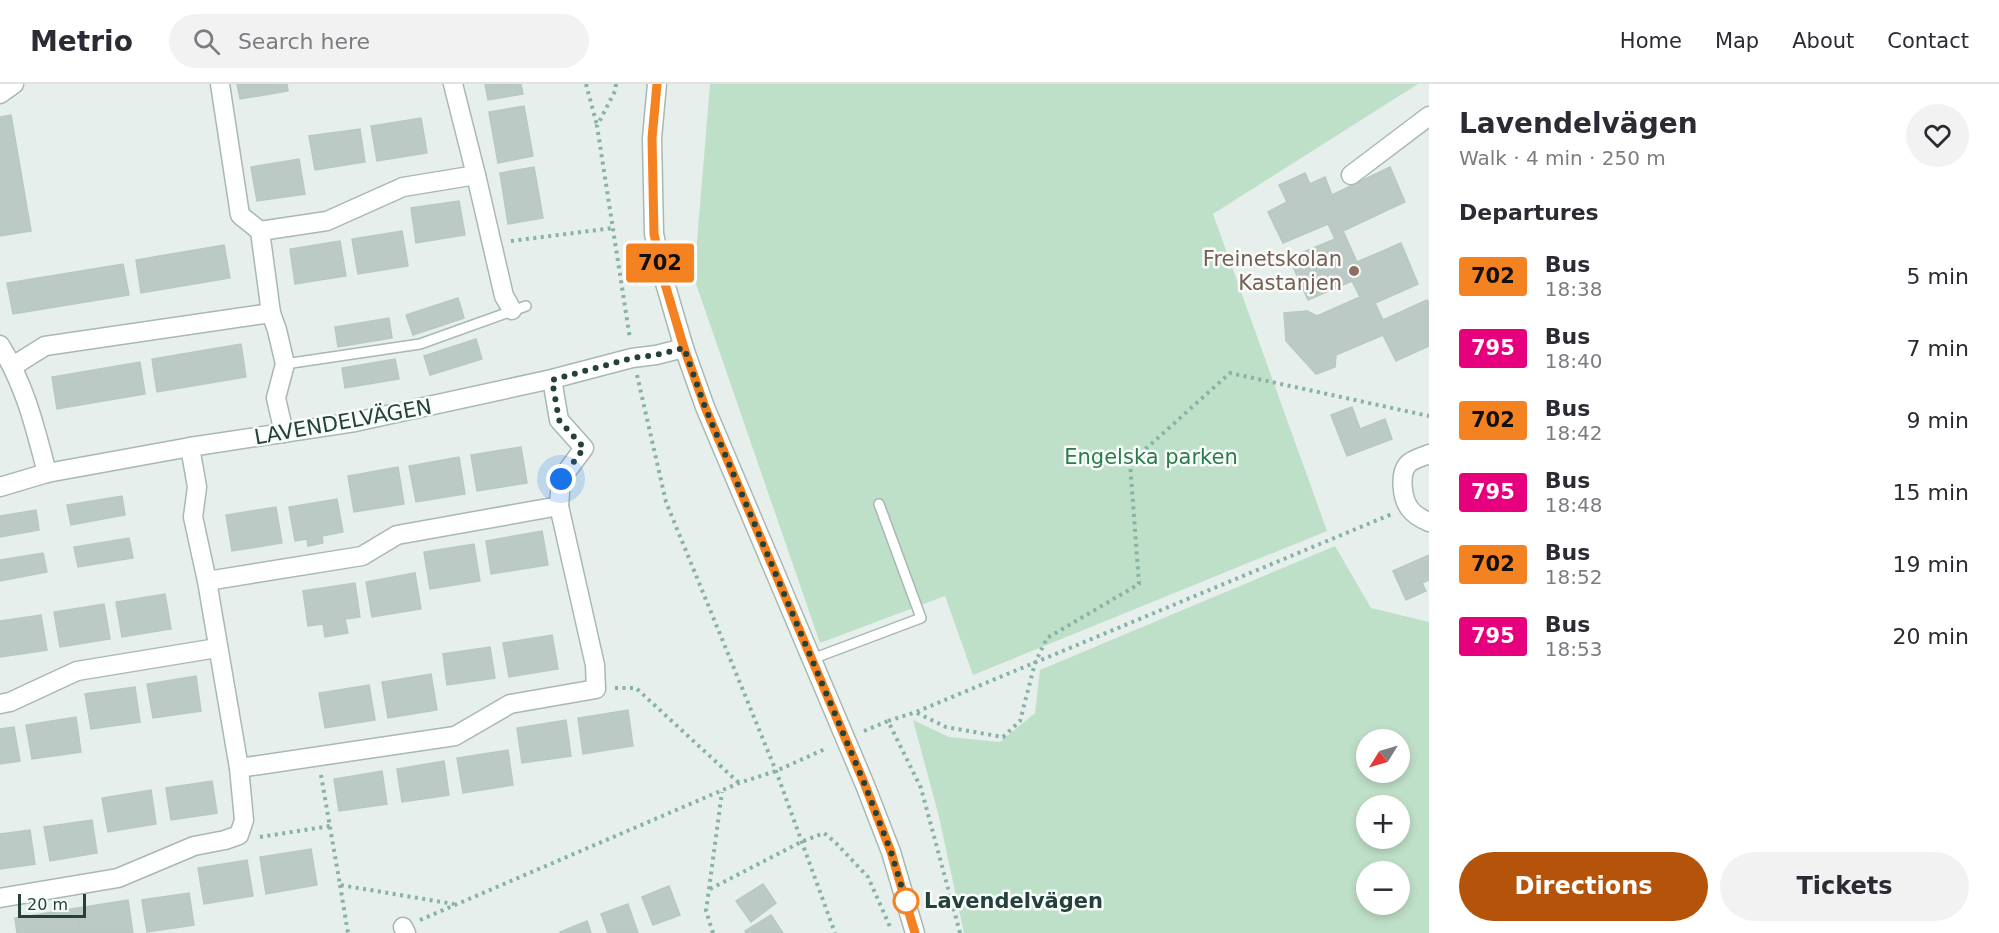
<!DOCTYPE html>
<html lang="en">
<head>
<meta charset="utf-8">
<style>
  body { margin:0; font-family:"DejaVu Sans",sans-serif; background:#f2f2f3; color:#2b2b33; height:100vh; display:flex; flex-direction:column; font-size:22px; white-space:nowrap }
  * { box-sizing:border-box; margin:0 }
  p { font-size:20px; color:#7c7c81 }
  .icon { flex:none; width:33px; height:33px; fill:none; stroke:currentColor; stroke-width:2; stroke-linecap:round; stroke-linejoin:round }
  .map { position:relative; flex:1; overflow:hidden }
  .panel { display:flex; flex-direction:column; background:#fff; width:570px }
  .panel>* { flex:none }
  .badge { padding:0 12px; border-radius:4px; font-size:21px; line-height:39px }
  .needle { width:39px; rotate:233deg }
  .fabs { position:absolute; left:1356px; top:645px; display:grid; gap:12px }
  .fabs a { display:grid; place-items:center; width:54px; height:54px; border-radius:50%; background:#fff; box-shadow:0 3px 9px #0003; font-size:30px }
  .scale { position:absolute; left:18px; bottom:15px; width:68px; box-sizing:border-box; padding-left:6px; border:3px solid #24423a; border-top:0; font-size:16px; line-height:21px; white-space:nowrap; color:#24423a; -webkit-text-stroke:4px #f7fbf9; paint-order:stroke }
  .you { position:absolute; width:30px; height:30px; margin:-15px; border:4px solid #fff; border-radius:50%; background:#1a73e8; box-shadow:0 0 0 9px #1a73e833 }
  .map>.badge { position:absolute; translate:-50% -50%; box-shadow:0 0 0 3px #fff }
  h2 { padding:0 30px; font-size:22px; line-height:54px }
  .round { display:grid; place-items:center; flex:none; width:63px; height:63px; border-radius:32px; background:#f2f2f3 }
  .headline { display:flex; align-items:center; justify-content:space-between; height:102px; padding:0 30px }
  h1 { font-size:28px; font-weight:600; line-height:45px }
  .action { display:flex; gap:12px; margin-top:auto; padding:12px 30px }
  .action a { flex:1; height:69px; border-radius:36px; background:#b45309; color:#fff; font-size:24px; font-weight:600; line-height:69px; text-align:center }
  .action a+a { background:#f2f2f3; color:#2b2b33 }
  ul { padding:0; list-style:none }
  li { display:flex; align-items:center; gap:18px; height:72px; padding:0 30px }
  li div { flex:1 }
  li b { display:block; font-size:22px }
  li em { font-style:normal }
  li .badge { min-width:66px; font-weight:700; text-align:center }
  header { display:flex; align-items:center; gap:36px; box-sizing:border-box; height:84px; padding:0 30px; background:#fff; border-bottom:2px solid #e1e1e2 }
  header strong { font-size:28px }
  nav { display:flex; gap:33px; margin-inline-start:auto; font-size:21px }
  .search { width:420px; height:54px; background:#f2f2f3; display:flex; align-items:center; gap:15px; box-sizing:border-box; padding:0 21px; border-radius:33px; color:#7c7c81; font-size:22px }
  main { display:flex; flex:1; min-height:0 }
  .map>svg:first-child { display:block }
  .green { fill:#bfe0c8; fill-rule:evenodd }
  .building { fill:#bbcac4; stroke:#b8c9c2; stroke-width:1.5 }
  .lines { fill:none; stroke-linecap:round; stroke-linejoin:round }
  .service-casing { stroke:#a8b8b2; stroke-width:12 }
  .minor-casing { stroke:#a8b8b2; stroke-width:21 }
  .tertiary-casing { stroke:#a8b8b2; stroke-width:21 }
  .path { stroke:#86b3a5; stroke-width:4; stroke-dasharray:3 4.5; stroke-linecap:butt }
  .service { stroke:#fff; stroke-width:9 }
  .minor { stroke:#fff; stroke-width:18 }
  .tertiary { stroke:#fff; stroke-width:18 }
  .line-casing { stroke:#fff; stroke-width:14 }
  .line { stroke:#f58220; stroke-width:9 }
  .walk { stroke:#24423a; stroke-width:6; stroke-dasharray:0 10.8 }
  .education-dot { fill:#8d6e63; stroke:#f7fbf9; stroke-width:2 }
  .stop-dot { fill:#fff; stroke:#f58220; stroke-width:3 }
  .labels { text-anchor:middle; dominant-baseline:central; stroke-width:5; stroke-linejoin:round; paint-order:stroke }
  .education-label { font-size:21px; fill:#785e54; stroke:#f7fbf9; text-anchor:end }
  .street-label { font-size:21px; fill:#24423a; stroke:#f7fbf9 }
  .park-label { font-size:21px; fill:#2d7a4b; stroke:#f7fbf9 }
  .stop-label { font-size:21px; font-weight:bold; fill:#24423a; stroke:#f7fbf9; text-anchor:start }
</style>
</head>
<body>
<header>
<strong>Metrio</strong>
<div class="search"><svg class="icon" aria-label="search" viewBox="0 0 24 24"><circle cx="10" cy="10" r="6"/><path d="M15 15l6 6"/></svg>Search here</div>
<nav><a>Home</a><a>Map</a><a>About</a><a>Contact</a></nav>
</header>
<main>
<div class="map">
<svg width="1429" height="849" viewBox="0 0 1429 849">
  <rect width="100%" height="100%" fill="#e6efeb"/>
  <g class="green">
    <polygon points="710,0 1418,0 1213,130 1327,447 973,591 945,512 820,559 694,194"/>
    <path d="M1335 462 1371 524 1429 538V849H964L939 733 913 636 949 653 1000 658 1035 629 1040 586ZM1366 656H1400V688H1366ZM1366 722H1400V754H1366ZM1366 788H1400V820H1366Z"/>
  </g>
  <g class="building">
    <polygon points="237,0 287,0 288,7 240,15"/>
    <polygon points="485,0 521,0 523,10 488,16"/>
    <polygon points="524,22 533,72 498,79 489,28"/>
    <polygon points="11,31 31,147 0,152 0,33"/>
    <polygon points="421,34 427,69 377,77 371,42"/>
    <polygon points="360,45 365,78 315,86 309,52"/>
    <polygon points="299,75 305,110 257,117 251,83"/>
    <polygon points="534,83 543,134 508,140 500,89"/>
    <polygon points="1390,83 1405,118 1343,147 1357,178 1401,159 1418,200 1375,219 1383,236 1427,216 1429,219 1429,262 1396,277 1383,251 1336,271 1335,283 1316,290 1286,257 1284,229 1307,227 1317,232 1360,213 1352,197 1308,216 1289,174 1335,155 1328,140 1283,159 1268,128 1287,118 1279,101 1305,89 1310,100 1325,93 1332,111"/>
    <polygon points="459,117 465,151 416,159 411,124"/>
    <polygon points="402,147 408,182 358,190 352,155"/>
    <polygon points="340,157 346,192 295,200 290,165"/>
    <polygon points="224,161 230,194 141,209 136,176"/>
    <polygon points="123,180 129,211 13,230 7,199"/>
    <polygon points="458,214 464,234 413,251 406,231"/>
    <polygon points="389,234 392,254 338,263 335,243"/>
    <polygon points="476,255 482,275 430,291 424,272"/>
    <polygon points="241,260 246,293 157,308 152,275"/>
    <polygon points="395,275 399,295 345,304 342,284"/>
    <polygon points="140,278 145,310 57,325 52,293"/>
    <polygon points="1352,323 1360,345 1385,335 1392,355 1347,372 1331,331"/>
    <polygon points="521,363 527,399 477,407 471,371"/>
    <polygon points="459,373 465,410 416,418 409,382"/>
    <polygon points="398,383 404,420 354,428 348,392"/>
    <polygon points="122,412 125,431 71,441 67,421"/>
    <polygon points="337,415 343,448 322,452 323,459 308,462 307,455 295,457 289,423"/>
    <polygon points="276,423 282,459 232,467 226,431"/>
    <polygon points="36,426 39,446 0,453 0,432"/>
    <polygon points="542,447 548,481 491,490 486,457"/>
    <polygon points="129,454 133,474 78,483 74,463"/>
    <polygon points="474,460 480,497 430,505 424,468"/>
    <polygon points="43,469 47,488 0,497 0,476"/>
    <polygon points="1429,471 1429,496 1422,499 1426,507 1406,516 1393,487"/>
    <polygon points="415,489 421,525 372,533 366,498"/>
    <polygon points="355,499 360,533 345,535 348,549 325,553 323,540 308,542 303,507"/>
    <polygon points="165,510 171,545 122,553 116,518"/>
    <polygon points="104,520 110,555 60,563 54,528"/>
    <polygon points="41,531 47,566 0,573 0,537"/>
    <polygon points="552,551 558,585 509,593 503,559"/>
    <polygon points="490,563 495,594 447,601 443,570"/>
    <polygon points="431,590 437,626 388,634 382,598"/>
    <polygon points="196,592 201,627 153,634 147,600"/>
    <polygon points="369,601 375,636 325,644 319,609"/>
    <polygon points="135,603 140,638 91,645 85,610"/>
    <polygon points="628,626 633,662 583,670 578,634"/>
    <polygon points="76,633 81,668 32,675 26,641"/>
    <polygon points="566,636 571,672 522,679 517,644"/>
    <polygon points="14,643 20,677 0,680 0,645"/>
    <polygon points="508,666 513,701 463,709 457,674"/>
    <polygon points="444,677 449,711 402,718 397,685"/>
    <polygon points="382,687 387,720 339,727 334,695"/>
    <polygon points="212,697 217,729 171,736 166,704"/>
    <polygon points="151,706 156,740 108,748 102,714"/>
    <polygon points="92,736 97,769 50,777 44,743"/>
    <polygon points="30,746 35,780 0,785 0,750"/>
    <polygon points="311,765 317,801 266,810 260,773"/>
    <polygon points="247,776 253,812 204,820 198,784"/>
    <polygon points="763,800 776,819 751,838 736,817"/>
    <polygon points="669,802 680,831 653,841 642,813"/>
    <polygon points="189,809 194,841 147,848 142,816"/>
    <polygon points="128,816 133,849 81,849 77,824"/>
    <polygon points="628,820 638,849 608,849 601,830"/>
    <polygon points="77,824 81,849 17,849 15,834"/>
    <polygon points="771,831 783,849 746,849 745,847"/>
    <polygon points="587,837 591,849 561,849 560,848"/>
  </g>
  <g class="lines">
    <defs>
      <g id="service">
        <polyline points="285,280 420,260 526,222"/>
        <polyline points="812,575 921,534 879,420"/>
      </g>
      <g id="minor">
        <polyline points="220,0 240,131 260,147"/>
        <polyline points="0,10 14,0"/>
        <polyline points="476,91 504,212 512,226"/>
        <polyline points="1351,91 1429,32"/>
        <polyline points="271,229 277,246 285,280 276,314 284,349"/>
        <path d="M0 261C25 301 35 343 47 389"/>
        <polyline points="13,282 45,262 271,229 260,147 327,137 403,103 476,91 453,0"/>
        <path d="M1429 370C1422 373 1413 375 1408 380 1399 390 1402 415 1410 425 1414 431 1422 435 1429 438"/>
        <polyline points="0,403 47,389 190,363 355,338 552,295 632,274 656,271 684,264"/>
        <polyline points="207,497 362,472 397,451 559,422 561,395 584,364 559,336 552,295"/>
        <polyline points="0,620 10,618 77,587 217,564"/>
        <polyline points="239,684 455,652 510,620 596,605 595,581 559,422"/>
        <polyline points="0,814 118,794 194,762 225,756 239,751 244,736 239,684 207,497 193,433 197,403 190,363"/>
        <polyline points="403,843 406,849"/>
      </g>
      <polyline id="tertiary" points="657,0 652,54 654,150 665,199 684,264 705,323 865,701 891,768 915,849"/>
    </defs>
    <use href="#service" class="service-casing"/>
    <use href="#minor" class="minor-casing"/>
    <use href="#tertiary" class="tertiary-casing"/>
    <g class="path">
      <polyline points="586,0 597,41"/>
      <polyline points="616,0 615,7 597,42 630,255"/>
      <polyline points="511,157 613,144"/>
      <polyline points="637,291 666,418 776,687 835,849"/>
      <polyline points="615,604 636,604 739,699"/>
      <polyline points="917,629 946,643 1003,653 1020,637 1035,579 1047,554 1139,500 1130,379 1230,289 1429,332"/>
      <polyline points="864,647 888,637"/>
      <polyline points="321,691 340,801 454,820"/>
      <polyline points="260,753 330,742"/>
      <polyline points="340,801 348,849"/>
      <polyline points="710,805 801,758 824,749 835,758 868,793 891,845"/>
      <polyline points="420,836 739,699 776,687 825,665"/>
      <polyline points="713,849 706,827 722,708"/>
      <polyline points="960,849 921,704 888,637 916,628 1392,430"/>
    </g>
    <use href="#service" class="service"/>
    <use href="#minor" class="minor"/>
    <use href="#tertiary" class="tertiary"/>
  </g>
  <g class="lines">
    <defs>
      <polyline id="line" points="657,0 652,54 654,150 665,200 684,264 705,323 865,701 891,768 915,849"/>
    </defs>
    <use href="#line" class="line-casing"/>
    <use href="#line" class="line"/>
    <polyline class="walk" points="561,395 584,364 559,336 552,296 632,274 656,271 684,264 705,323 865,701 891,768 906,817"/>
  </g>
  <circle class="education-dot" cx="1354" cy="187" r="6"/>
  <circle class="stop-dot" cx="906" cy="817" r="12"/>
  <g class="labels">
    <g class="education-label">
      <text x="1342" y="175">Freinetskolan<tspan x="1342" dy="24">Kastanjen</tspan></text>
    </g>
    <g class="street-label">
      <text transform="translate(343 338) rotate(-10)">LAVENDELVÄGEN</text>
    </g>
    <g class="park-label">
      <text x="1151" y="373">Engelska parken</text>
    </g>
    <g class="stop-label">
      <text x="924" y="817">Lavendelvägen</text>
    </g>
  </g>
</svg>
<div class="fabs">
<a><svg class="needle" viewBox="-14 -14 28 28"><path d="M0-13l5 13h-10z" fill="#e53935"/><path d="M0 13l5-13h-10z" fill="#7c7c81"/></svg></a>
<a>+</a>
<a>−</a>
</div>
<div class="scale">20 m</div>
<div class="you" style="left:561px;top:395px"></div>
<b class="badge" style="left:660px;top:179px;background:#f58220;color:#111">702</b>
</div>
<section class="panel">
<div class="headline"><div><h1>Lavendelvägen</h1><p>Walk · 4 min · 250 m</p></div><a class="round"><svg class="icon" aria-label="heart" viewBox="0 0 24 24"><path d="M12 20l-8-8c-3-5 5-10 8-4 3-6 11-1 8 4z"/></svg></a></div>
<h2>Departures</h2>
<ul>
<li><span class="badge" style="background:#f58220;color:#111">702</span><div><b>Bus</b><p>18:38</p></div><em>5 min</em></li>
<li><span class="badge" style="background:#e6007e;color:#fff">795</span><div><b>Bus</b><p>18:40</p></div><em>7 min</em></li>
<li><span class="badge" style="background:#f58220;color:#111">702</span><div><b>Bus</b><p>18:42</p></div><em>9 min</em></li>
<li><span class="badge" style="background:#e6007e;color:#fff">795</span><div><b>Bus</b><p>18:48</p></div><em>15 min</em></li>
<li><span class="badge" style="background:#f58220;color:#111">702</span><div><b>Bus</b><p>18:52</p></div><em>19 min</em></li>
<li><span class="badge" style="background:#e6007e;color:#fff">795</span><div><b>Bus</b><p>18:53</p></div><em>20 min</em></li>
</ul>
<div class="action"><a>Directions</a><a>Tickets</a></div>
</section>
</main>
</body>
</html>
